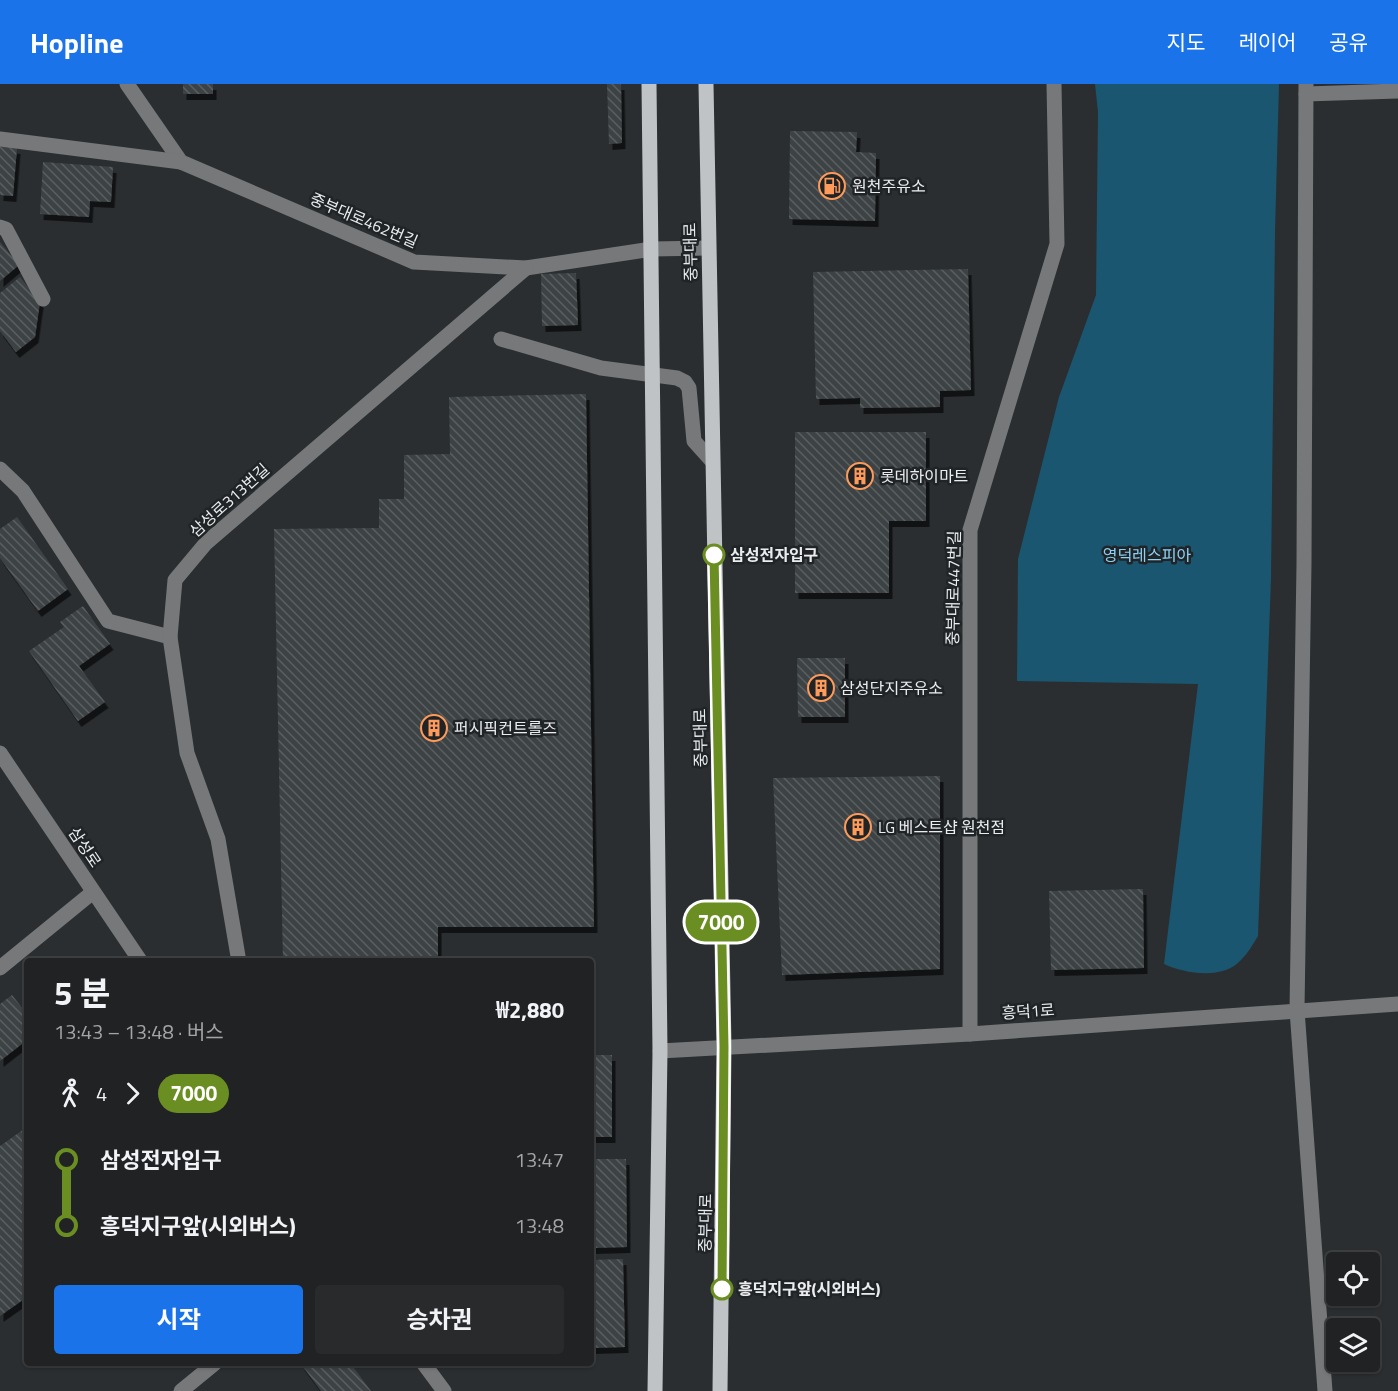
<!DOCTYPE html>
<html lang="ko">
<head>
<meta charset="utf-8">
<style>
  body { margin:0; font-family:"Titillium Web","Noto Sans KR",sans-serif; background:#282a2c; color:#f1f3f6; height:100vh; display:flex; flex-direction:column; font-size:22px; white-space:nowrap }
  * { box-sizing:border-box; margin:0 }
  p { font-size:20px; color:#a2a4a6 }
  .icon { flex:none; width:33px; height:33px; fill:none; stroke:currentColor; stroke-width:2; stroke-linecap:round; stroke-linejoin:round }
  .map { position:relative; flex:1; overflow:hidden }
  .drawer { position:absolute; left:24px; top:874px; width:570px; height:408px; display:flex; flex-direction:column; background:#202224; border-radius:6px; box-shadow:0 2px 4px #0004,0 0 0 2px #3d3f41 }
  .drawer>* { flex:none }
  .badge { padding:0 12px; border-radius:20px; font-size:21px; line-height:39px }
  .fabs { position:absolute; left:1326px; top:1168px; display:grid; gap:12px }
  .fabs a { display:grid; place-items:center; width:54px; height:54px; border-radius:6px; background:#202224; box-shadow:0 2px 4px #0004,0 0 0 2px #3d3f41; font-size:30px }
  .map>.badge { position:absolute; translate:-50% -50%; box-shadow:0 0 0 3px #fff }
  .legs { display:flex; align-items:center; gap:9px; height:66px; padding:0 30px; font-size:20px }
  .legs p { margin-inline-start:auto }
  .overview { display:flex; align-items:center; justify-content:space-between; height:102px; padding:0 30px }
  h1 { font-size:33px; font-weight:700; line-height:45px }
  .primary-button { display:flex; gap:12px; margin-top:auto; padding:12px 30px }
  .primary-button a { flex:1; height:69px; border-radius:6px; background:#1a73e8; color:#fff; font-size:24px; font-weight:700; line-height:69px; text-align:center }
  .primary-button a+a { background:#282a2c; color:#f1f3f6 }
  ul { padding:0 30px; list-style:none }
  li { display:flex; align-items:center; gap:21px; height:66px; font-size:22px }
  li i { display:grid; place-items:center; width:9px; height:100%; margin:0 8px; background:currentColor }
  li i::after { content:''; width:15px; height:15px; margin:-8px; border:4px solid; border-radius:50%; background:#202224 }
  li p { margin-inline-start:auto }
  li:first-child i { background:linear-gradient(#0000 50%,currentColor 0) }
  li:last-child i { background:linear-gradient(currentColor 50%,#0000 0) }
  header { display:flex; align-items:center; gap:36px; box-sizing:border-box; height:84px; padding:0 30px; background:#1a73e8; color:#fff }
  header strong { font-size:28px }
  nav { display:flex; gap:33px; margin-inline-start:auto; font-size:21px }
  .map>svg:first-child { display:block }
  .green { fill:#1b5671 }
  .building { fill:url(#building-back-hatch); filter:url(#shadow) }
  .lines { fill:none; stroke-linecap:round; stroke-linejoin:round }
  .minor { stroke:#767879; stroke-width:15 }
  .major { stroke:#bfc3c6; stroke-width:15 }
  .line-1-casing { stroke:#fff; stroke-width:14 }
  .line-1 { stroke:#6b8e23; stroke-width:9 }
  .stop-1-dot { fill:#fff; stroke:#6b8e23; stroke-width:3 }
  .labels { text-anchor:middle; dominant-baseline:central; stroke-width:5; stroke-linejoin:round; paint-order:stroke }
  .poi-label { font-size:16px; fill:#eaecee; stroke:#202426; text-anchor:start }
  .street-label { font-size:16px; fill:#eaecee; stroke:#202426 }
  .stop-label { font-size:16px; font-weight:bold; fill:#eaecee; stroke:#202426; text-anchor:start }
  .park-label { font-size:16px; fill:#8ad1f6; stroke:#202426 }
</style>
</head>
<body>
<header>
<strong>Hopline</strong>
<nav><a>지도</a><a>레이어</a><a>공유</a></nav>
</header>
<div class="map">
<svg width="1398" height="1307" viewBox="0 0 1398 1307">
  <defs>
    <pattern id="building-back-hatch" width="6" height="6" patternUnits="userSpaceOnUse" patternTransform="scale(1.5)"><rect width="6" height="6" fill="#3e4345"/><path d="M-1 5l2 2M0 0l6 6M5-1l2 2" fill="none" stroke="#5a5e60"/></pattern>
    <filter id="shadow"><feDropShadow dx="3.5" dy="6" stdDeviation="0" flood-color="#0009"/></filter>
  </defs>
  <rect width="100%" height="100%" fill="#2a2e30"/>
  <path class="green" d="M1095 0H1279L1275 148 1271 494 1258 852C1253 860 1248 869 1241 876 1223 896 1186 890 1164 880L1198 600 1017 597 1018 475 1059 313 1096 211 1098 28Z"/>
  <g class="building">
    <rect x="183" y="0" width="30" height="10"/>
    <polygon points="607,0 621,0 622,59 609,60"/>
    <polygon points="790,47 857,48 856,68 876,69 875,137 789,135"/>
    <polygon points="0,62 17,64 13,112 0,111"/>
    <polygon points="43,78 113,83 111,118 90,117 89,133 40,130"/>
    <polygon points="0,158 19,181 0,197"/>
    <polygon points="968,185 971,306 940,307 940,323 860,324 860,314 816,315 813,188"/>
    <polygon points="576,189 578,241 542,242 541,190"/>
    <polygon points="20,193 40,218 35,253 16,268 0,247 0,209"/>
    <polygon points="586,310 594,843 438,843 438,878 283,878 274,445 379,444 379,415 404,415 404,371 450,370 449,313"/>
    <polygon points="795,348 926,348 926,437 889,437 889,509 795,509"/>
    <polygon points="17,433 68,505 38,527 0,474 0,445"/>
    <polygon points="83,522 110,560 79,582 105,618 78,637 29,567 64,543 60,538"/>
    <polygon points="797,574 845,574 845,633 798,633"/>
    <polygon points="940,692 940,885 782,891 773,694"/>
    <polygon points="1143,805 1144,884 1051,886 1049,807"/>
    <polygon points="12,911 27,930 27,956 0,977 0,920"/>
    <rect x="591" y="971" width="21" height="82"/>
    <polygon points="27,1043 27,1213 0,1232 0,1062"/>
    <polygon points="591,1075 626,1075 627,1163 591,1164"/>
    <polygon points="623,1175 625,1263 591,1264 591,1176"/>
    <polygon points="301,1280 351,1280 371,1307 321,1307"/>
  </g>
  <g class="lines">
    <g class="minor">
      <polyline points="127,0 181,78 414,178 526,184 652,165 708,164"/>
      <polyline points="1306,0 1304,480 1297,926 1325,1307"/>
      <polyline points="1306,10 1398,7"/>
      <polyline points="0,55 181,78"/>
      <polyline points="0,143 6,145 43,215"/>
      <polyline points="501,255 601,284 677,294 685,298 689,304 694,357 712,377"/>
      <polyline points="0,385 23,407 108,537 170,553"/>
      <polyline points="0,669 141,878"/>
      <polyline points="239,878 218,755 187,669 170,553 175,496 206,459 526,184"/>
      <polyline points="0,884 93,808"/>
      <polyline points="970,950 970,446 1057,160 1054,0"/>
      <polyline points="660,967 970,950 1398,920"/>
      <polyline points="424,1280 444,1307"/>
      <polyline points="181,1307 214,1280"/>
    </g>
    <g class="major">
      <polyline points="649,0 660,967 655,1307"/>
      <polyline points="706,0 724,963 720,1307"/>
    </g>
  </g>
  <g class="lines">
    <defs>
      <polyline id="line-1" points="714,471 724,963 722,1205"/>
    </defs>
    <use href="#line-1" class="line-1-casing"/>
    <use href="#line-1" class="line-1"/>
  </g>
  <defs>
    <symbol id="fuel-ring" viewBox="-11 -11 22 22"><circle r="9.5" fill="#202426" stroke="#ff9b5a" stroke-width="1.5"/><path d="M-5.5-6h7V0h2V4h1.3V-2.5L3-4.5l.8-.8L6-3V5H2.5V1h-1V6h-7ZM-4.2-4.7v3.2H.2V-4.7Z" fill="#ff9b5a"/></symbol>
    <symbol id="building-ring" viewBox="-11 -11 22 22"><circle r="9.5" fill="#202426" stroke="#ff9b5a" stroke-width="1.5"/><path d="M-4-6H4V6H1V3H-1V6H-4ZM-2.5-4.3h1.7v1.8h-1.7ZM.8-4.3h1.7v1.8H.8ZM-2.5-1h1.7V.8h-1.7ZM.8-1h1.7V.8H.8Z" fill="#ff9b5a"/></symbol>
  </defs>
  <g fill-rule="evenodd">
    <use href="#fuel-ring" x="817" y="87" width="30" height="30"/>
    <use href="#building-ring" x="845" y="377" width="30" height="30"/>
    <use href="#building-ring" x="806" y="589" width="30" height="30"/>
    <use href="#building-ring" x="419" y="629" width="30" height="30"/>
    <use href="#building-ring" x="843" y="728" width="30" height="30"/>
  </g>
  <g class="stop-1-dot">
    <circle cx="714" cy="471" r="10"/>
    <circle cx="722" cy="1205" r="10"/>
  </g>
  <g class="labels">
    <g class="poi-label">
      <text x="852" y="102">원천주유소</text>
      <text x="880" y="392">롯데하이마트</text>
      <text x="840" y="604">삼성단지주유소</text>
      <text x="454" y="644">퍼시픽컨트롤즈</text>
      <text x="878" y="743">LG 베스트샵 원천점</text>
    </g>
    <g class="street-label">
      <text transform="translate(364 136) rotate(23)">중부대로462번길</text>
      <text transform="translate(690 168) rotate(-91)">중부대로</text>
      <text transform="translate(229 416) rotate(-42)">삼성로313번길</text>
      <text transform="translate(953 504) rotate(-89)">중부대로447번길</text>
      <text transform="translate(700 654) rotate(-91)">중부대로</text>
      <text transform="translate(85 763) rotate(56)">삼성로</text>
      <text transform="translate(1028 927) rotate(-4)">흥덕1로</text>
      <text transform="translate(705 1139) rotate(-89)">중부대로</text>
    </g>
    <g class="stop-label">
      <text x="730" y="471">삼성전자입구</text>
      <text x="738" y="1205">흥덕지구앞(시외버스)</text>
    </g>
    <g class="park-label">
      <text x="1147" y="471">영덕레스피아</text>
    </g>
  </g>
</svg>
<div class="fabs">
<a><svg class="icon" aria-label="locate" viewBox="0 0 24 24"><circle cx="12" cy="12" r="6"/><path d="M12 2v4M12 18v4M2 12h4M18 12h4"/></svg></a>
<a><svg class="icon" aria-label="layers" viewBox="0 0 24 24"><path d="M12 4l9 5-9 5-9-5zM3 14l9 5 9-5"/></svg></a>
</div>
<b class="badge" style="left:721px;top:838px;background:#6b8e23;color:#fff">7000</b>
<section class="drawer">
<div class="overview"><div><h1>5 분</h1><p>13:43 – 13:48 · 버스</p></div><b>₩2,880</b></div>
<div class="legs"><svg class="icon" aria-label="walk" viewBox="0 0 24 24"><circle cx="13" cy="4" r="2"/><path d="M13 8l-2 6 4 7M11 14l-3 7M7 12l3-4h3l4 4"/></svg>4<svg class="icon" aria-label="forward" viewBox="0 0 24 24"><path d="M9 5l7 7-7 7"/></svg><b class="badge" style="background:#6b8e23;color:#fff">7000</b></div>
<ul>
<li><i style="color:#6b8e23"></i><b>삼성전자입구</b><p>13:47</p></li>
<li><i style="color:#6b8e23"></i><b>흥덕지구앞(시외버스)</b><p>13:48</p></li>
</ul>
<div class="primary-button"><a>시작</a><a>승차권</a></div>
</section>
</div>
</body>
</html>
